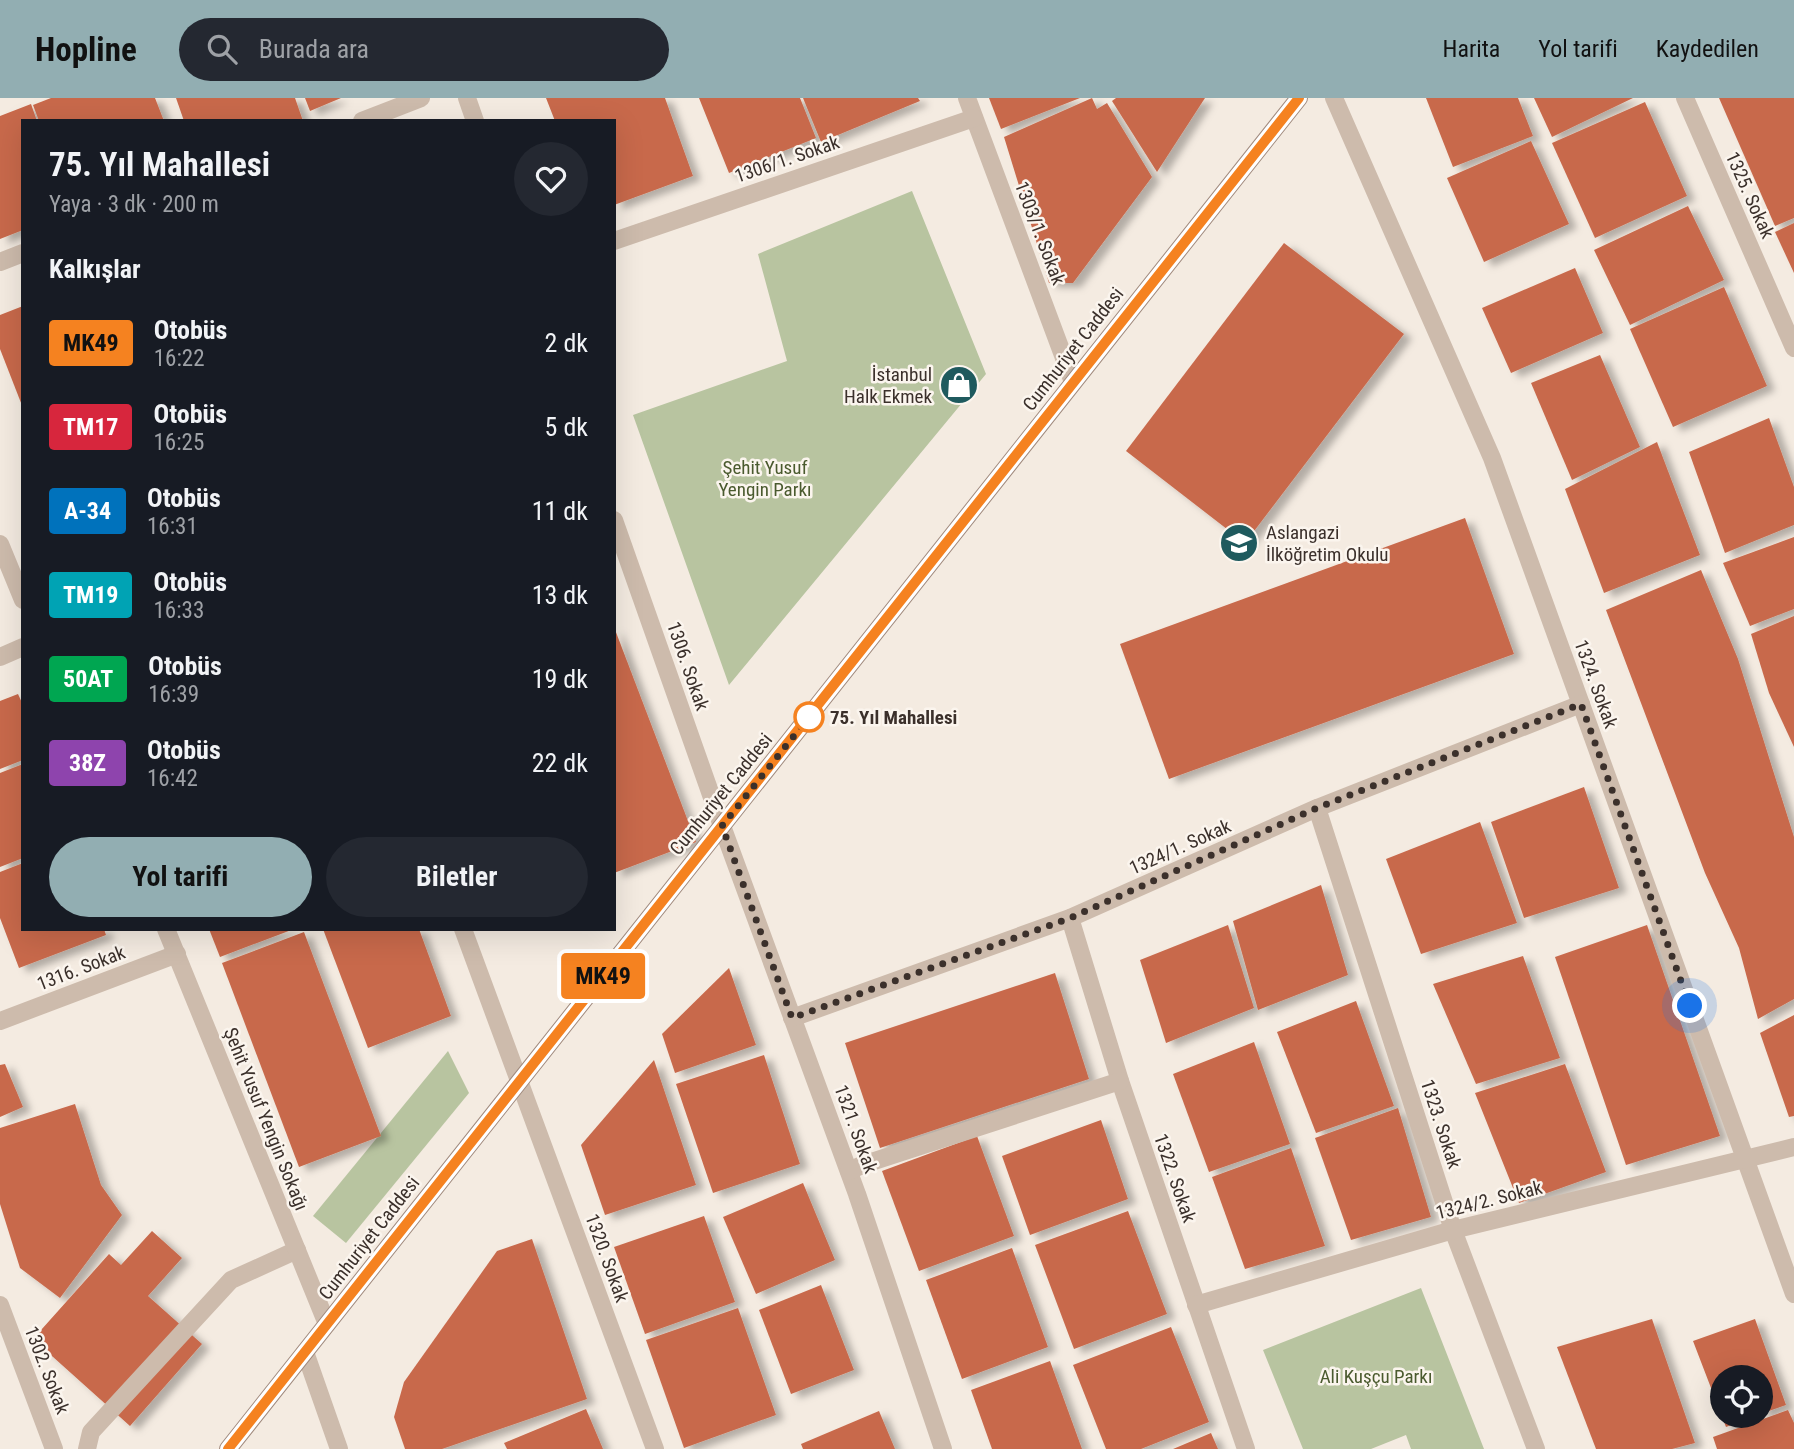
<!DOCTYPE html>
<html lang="tr">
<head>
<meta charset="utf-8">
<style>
  body { margin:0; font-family:"Roboto Condensed",sans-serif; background:#242831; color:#f1f3f6; height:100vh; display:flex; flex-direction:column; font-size:26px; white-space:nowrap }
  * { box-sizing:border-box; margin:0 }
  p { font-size:23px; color:#9ea1a6 }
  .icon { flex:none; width:38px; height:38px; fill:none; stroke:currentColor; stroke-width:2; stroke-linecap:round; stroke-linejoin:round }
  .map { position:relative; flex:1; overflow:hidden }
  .side { position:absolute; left:21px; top:21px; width:595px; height:812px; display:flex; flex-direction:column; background:#171b24; border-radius:0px; box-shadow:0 7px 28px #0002 }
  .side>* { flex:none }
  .badge { padding:0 14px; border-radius:5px; font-size:24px; line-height:46px }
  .fabs { position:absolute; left:1710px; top:1267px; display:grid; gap:14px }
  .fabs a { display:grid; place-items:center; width:63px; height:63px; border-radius:50%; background:#171b24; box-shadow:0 7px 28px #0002; font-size:35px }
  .you { position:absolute; width:35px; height:35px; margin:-18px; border:5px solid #fff; border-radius:50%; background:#1a73e8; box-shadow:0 0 0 10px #1a73e833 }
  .map>.badge { position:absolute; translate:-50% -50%; box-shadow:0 0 0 4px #fff }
  h2 { padding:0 28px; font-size:26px; line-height:63px }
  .round { display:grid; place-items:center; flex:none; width:74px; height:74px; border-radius:37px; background:#242831 }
  .summary { display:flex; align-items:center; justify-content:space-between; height:119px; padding:0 28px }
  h1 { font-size:33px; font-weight:700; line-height:52px }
  .cta { display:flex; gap:14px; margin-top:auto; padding:14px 28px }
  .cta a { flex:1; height:80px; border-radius:42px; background:#92aeb2; color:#111; font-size:28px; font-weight:700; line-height:80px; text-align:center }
  .cta a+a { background:#242831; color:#f1f3f6 }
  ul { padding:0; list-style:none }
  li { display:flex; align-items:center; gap:21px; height:84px; padding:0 28px }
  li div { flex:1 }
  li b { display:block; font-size:26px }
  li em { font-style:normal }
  li .badge { min-width:77px; font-weight:700; text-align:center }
  header { display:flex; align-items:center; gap:42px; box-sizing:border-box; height:98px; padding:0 35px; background:#92aeb2; color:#111 }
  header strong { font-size:33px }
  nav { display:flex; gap:38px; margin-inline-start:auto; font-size:24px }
  .search { width:490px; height:63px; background:#242831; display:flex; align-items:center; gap:18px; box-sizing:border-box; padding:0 24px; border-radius:38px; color:#9ea1a6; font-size:26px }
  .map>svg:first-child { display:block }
  .green { fill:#b8c4a0 }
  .building { fill:#c8694b; filter:url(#shadow) }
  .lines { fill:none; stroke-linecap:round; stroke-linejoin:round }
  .service { stroke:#cdbbac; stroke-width:18 }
  .minor { stroke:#cdbbac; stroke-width:18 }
  .secondary { stroke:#a18a7d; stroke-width:18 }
  .line-casing { stroke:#fff; stroke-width:16 }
  .line { stroke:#f58220; stroke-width:10 }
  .walk { stroke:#3b302b; stroke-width:7; stroke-dasharray:0 12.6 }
  .stop-dot { fill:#fff; stroke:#f58220; stroke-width:3.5 }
  .labels { text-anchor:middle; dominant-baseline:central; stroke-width:5; stroke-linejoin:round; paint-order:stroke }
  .street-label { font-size:19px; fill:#3b302b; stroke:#fbf5ee }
  .poi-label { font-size:19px; fill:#3b302b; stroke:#fbf5ee; text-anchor:end }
  .park-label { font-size:19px; fill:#4a5a2e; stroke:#fbf5ee }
  .stop-label { font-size:19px; font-weight:bold; fill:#3b302b; stroke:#fbf5ee; text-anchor:start }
</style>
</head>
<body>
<header>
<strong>Hopline</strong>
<div class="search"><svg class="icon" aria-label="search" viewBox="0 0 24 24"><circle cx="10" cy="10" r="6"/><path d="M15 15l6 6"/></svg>Burada ara</div>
<nav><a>Harita</a><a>Yol tarifi</a><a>Kaydedilen</a></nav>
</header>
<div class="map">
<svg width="1794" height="1351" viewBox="0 0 1794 1351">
  <defs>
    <filter id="shadow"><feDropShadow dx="8" dy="4.5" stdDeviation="3.5" flood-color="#0004"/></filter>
  </defs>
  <rect width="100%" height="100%" fill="#f4ebe1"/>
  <g class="green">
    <polygon points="912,93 986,276 729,587 633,317 787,263 758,156"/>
    <polygon points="448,953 469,995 346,1145 313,1118"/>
    <polygon points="1421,1190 1484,1351 1411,1351 1406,1337 1371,1351 1303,1351 1263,1252"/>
  </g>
  <g class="building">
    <polygon points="51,0 155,0 164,23 39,23 33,7"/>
    <polygon points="176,0 295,0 303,23 184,23"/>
    <polygon points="305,0 341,0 310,13"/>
    <polygon points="546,0 665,0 693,78 614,107 614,23 555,23"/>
    <polygon points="699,0 800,0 816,40 729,75"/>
    <polygon points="803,0 918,0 920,3 821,44"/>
    <polygon points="989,0 1080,0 1001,31"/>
    <polygon points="1092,0 1097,11 1107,5 1152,79 1073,185 1049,185 1004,39"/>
    <polygon points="1116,0 1205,0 1157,74 1112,3"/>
    <polygon points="1426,0 1518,0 1533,38 1453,69"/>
    <polygon points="1534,0 1633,0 1552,39"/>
    <polygon points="1719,0 1794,0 1794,120 1775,128"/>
    <polygon points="1645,4 1687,98 1595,140 1552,45"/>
    <polygon points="31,6 37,23 23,23 23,132 0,141 0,18"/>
    <polygon points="1531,43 1569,126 1484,164 1447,80"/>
    <polygon points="1688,108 1724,182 1630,227 1594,152"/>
    <polygon points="1794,125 1794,175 1775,134"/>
    <polygon points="1284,145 1404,236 1245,445 1126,353"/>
    <polygon points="1575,170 1603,235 1511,275 1482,210"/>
    <polygon points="1724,189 1767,288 1673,329 1630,231"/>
    <polygon points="23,208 23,310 0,251 0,217"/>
    <polygon points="1600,257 1640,349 1572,382 1531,285"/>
    <polygon points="1769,320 1794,389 1794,427 1725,455 1689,354"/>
    <polygon points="1657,344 1700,457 1604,495 1565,391"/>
    <polygon points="1465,420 1514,556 1169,681 1120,546"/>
    <polygon points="1794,439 1794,511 1750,528 1723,465"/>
    <polygon points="1701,472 1738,561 1794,739 1794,901 1758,921 1739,850 1705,775 1606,512"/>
    <polygon points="1794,518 1794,649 1769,595 1751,536"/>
    <polygon points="614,529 696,744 614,775"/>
    <polygon points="18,596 23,607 23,662 0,671 0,603"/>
    <polygon points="23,666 23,760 0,769 0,675"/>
    <polygon points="1584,689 1619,790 1524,820 1491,724"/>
    <polygon points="1480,724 1517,825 1421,856 1386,761"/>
    <polygon points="23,765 23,831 104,831 106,837 19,870 0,820 0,774"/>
    <polygon points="1321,787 1348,877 1258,912 1233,823"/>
    <polygon points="1228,827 1254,910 1166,945 1140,862"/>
    <polygon points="1647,827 1720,1038 1626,1067 1555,859"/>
    <polygon points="209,831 294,831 220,859"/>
    <polygon points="323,831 419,831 451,918 368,950"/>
    <polygon points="304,834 381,1038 299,1069 222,865"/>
    <polygon points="1523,858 1560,960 1476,986 1433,886"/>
    <polygon points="729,870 756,947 675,975 662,936"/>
    <polygon points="1055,875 1089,981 880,1050 845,945"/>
    <polygon points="1356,903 1394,1008 1316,1035 1277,934"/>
    <polygon points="1794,917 1794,1018 1789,1019 1760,935"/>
    <polygon points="1254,944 1290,1046 1209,1074 1173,976"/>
    <polygon points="764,957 800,1066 713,1095 676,986"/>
    <polygon points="654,962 696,1087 605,1117 581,1047"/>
    <polygon points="5,966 23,1009 0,1019 0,967"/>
    <polygon points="1565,966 1606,1074 1519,1105 1475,995"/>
    <polygon points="75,1006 101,1087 122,1117 60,1200 20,1170 0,1106 0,1030"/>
    <polygon points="1398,1010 1431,1119 1351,1142 1315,1040"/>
    <polygon points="1101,1022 1128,1101 1030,1137 1002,1058"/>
    <polygon points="977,1038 1014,1138 919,1173 882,1073"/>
    <polygon points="1291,1050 1325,1148 1245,1171 1212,1079"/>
    <polygon points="803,1085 835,1162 756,1196 723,1119"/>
    <polygon points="1128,1113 1167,1216 1074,1251 1035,1147"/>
    <polygon points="704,1118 735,1204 645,1236 614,1149"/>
    <polygon points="152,1133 182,1160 148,1198 202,1246 130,1328 33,1241 109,1156 121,1167"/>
    <polygon points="532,1141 587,1301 442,1351 405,1351 394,1319 404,1284 497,1153"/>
    <polygon points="1012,1150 1048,1249 962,1281 926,1182"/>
    <polygon points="821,1187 854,1272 791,1296 759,1212"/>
    <polygon points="738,1210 776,1317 684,1350 646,1242"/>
    <polygon points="1652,1221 1695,1345 1672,1351 1596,1351 1557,1249"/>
    <polygon points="1755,1221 1786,1307 1760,1316 1760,1279 1722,1279 1722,1318 1756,1318 1726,1329 1693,1243"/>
    <polygon points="1171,1229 1209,1324 1141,1351 1106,1351 1073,1267"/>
    <polygon points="1050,1263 1082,1351 992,1351 971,1292"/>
    <polygon points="586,1311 603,1351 507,1351 504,1345"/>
    <polygon points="1788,1312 1794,1325 1794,1351 1717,1351 1713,1339"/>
    <polygon points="879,1313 895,1351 803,1351 801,1346"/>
    <polygon points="1211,1335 1218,1351 1173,1351"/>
  </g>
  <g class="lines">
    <polyline class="service" points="87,1351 91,1334 231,1182 297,1152"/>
    <g class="minor">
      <polyline points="467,0 475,23"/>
      <polyline points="967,0 1073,284"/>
      <polyline points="1334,0 1492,360 1794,1196"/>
      <polyline points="1685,0 1794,250"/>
      <polyline points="362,23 421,0"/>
      <polyline points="614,143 974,20"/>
      <polyline points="0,164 23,155"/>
      <polyline points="614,422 722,728 857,1096 943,1351"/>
      <polyline points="0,446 23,502"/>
      <polyline points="0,559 23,549"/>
      <polyline points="1317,710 1453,1132 1536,1351"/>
      <polyline points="1070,820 1120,983 1246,1351"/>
      <polyline points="166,831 327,1226"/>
      <polyline points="463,831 655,1351"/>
      <polyline points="792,920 1070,820 1317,710 1581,606"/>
      <polyline points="0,923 177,856"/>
      <polyline points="849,1073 862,1067 1120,983"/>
      <polyline points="0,1207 54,1351"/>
      <polyline points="1196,1207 1453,1132 1794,1049"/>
      <polyline points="305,1254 339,1351"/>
    </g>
    <polyline class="secondary" points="228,1351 1299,0"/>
  </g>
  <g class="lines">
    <defs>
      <polyline id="line" points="228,1351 1299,0"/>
    </defs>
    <use href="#line" class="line-casing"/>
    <use href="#line" class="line"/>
    <polyline class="walk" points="809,619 722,728 792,920 1070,820 1317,710 1581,606 1690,908"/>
  </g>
  <defs>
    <symbol id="shop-disc" viewBox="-11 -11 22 22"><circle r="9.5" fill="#1f5a5e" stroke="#fbf5ee"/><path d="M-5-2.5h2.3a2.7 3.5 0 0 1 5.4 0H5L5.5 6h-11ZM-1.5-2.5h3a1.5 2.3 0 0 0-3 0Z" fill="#fff"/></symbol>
    <symbol id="school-disc" viewBox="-11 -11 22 22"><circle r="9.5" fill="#1f5a5e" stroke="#fbf5ee"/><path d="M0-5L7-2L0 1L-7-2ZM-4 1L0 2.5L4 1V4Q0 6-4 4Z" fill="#fff"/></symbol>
  </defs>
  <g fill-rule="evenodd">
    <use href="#shop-disc" x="937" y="265" width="44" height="44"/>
    <use href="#school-disc" x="1217" y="423" width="44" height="44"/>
  </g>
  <circle class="stop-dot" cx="809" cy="619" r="14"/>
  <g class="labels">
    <g class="street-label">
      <text transform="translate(787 61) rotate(-19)">1306/1. Sokak</text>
      <text transform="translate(1750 97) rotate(66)">1325. Sokak</text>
      <text transform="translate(1040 135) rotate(69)">1303/1. Sokak</text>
      <text transform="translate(1073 251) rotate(-52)">Cumhuriyet Caddesi</text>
      <text transform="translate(688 568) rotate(71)">1306. Sokak</text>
      <text transform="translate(1596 586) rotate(70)">1324. Sokak</text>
      <text transform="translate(721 696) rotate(-51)">Cumhuriyet Caddesi</text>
      <text transform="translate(1180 749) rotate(-24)">1324/1. Sokak</text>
      <text transform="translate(81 870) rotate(-21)">1316. Sokak</text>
      <text transform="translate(266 1021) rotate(68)">Şehit Yusuf Yengin Sokağı</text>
      <text transform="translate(1441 1026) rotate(72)">1323. Sokak</text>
      <text transform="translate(856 1031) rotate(70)">1321. Sokak</text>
      <text transform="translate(1175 1080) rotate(71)">1322. Sokak</text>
      <text transform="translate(1489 1102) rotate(-14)">1324/2. Sokak</text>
      <text transform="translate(369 1140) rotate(-52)">Cumhuriyet Caddesi</text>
      <text transform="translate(607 1160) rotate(70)">1320. Sokak</text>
      <text transform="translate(47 1272) rotate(69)">1302. Sokak</text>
    </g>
    <g class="poi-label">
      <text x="932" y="276">İstanbul<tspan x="932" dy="22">Halk Ekmek</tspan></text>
      <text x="1266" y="434" text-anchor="start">Aslangazi<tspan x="1266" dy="22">İlköğretim Okulu</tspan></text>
    </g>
    <g class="park-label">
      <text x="765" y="369">Şehit Yusuf<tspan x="765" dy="22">Yengin Parkı</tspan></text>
      <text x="1376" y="1278">Ali Kuşçu Parkı</text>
    </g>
    <g class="stop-label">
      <text x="830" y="619">75. Yıl Mahallesi</text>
    </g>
  </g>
</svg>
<div class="fabs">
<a><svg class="icon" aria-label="locate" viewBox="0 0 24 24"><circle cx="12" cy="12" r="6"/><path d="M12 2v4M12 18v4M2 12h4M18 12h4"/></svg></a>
</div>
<div class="you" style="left:1690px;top:908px"></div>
<b class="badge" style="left:603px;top:878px;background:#f58220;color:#111">MK49</b>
<section class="side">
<div class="summary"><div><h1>75. Yıl Mahallesi</h1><p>Yaya · 3 dk · 200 m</p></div><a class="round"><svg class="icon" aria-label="heart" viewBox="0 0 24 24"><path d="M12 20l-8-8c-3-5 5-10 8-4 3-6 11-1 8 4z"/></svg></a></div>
<h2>Kalkışlar</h2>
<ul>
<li><span class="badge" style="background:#f58220;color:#111">MK49</span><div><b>Otobüs</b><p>16:22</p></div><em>2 dk</em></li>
<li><span class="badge" style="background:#d7263d;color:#fff">TM17</span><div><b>Otobüs</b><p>16:25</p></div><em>5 dk</em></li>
<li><span class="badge" style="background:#0072bc;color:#fff">A-34</span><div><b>Otobüs</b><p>16:31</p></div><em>11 dk</em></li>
<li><span class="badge" style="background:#00a3b4;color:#fff">TM19</span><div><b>Otobüs</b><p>16:33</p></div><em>13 dk</em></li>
<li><span class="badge" style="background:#00a651;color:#fff">50AT</span><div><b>Otobüs</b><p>16:39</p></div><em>19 dk</em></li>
<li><span class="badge" style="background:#8e44ad;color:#fff">38Z</span><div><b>Otobüs</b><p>16:42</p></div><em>22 dk</em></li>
</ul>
<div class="cta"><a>Yol tarifi</a><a>Biletler</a></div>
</section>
</div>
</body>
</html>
